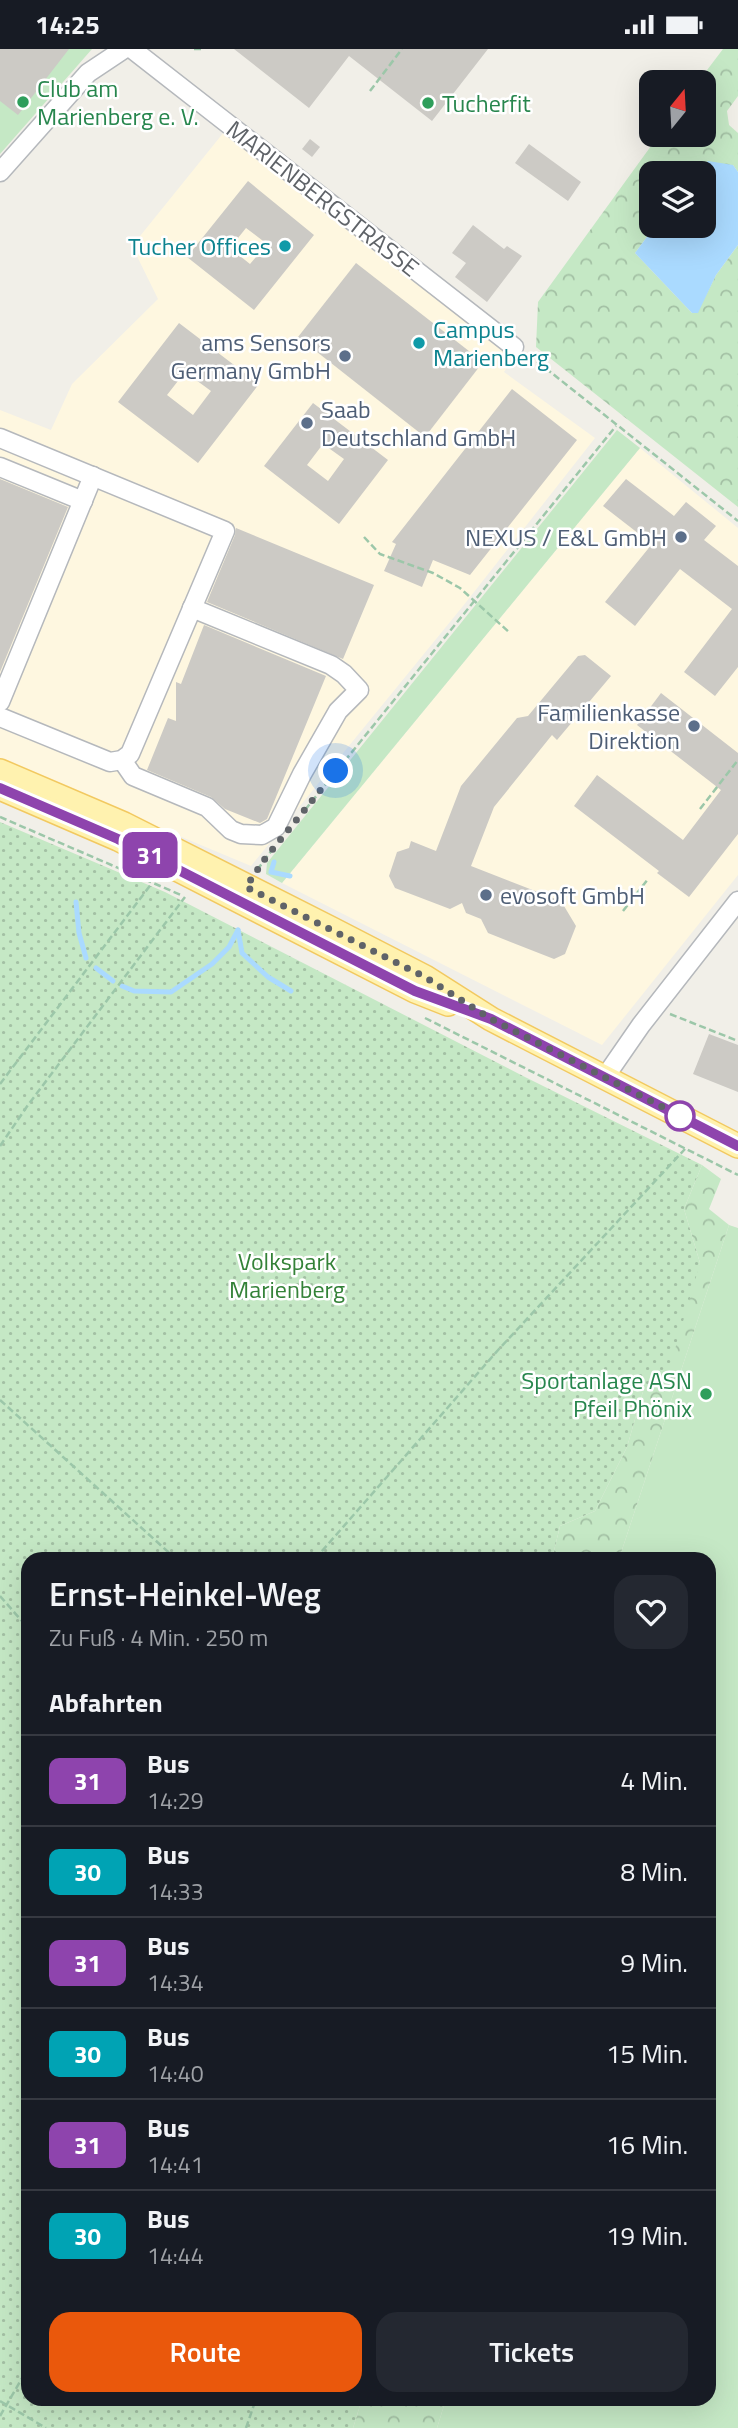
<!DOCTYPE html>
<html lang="de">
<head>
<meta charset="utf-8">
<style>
  body { margin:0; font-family:"Titillium Web",sans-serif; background:#242831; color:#f1f3f6; height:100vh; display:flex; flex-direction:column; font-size:26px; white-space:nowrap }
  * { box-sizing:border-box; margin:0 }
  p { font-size:23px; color:#9ea1a6 }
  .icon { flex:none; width:38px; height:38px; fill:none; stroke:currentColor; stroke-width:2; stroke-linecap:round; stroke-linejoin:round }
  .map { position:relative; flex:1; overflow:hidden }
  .details { position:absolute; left:21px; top:1503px; width:695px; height:854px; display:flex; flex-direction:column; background:#171b24; border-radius:21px; box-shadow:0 7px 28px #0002 }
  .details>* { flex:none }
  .badge { padding:0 14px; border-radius:10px; font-size:24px; line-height:46px }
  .needle { width:46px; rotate:18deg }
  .tools { position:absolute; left:639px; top:21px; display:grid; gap:14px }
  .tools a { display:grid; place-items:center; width:77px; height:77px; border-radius:14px; background:#171b24; box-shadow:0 7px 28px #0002; font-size:35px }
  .you { position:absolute; width:35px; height:35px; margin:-18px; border:5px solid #fff; border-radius:50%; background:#1a73e8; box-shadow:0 0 0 10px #1a73e833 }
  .map>.badge { position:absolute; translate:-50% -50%; box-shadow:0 0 0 4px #fff }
  h2 { padding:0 28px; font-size:26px; line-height:63px }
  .round { display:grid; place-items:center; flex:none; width:74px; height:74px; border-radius:21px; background:#242831 }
  .head { display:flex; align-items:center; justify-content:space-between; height:119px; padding:0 28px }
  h1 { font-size:33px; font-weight:600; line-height:52px }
  .primary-button { display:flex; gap:14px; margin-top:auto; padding:14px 28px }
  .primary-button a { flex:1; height:80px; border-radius:21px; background:#ea580c; color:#fff; font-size:28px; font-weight:600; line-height:80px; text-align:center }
  .primary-button a+a { background:#242831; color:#f1f3f6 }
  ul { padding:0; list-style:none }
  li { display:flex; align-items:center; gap:21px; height:91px; padding:0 28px; border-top:2px solid #363941 }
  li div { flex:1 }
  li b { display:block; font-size:26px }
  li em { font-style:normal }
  li .badge { min-width:77px; font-weight:700; text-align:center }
  .status { display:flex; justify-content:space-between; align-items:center; height:49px; padding:0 35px; background:#171b24; direction:ltr }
  .status svg { height:19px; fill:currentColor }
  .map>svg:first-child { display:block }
  .commercial { fill:#fef7e0 }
  .grass { fill:#c5e8c5 }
  .forest { fill:url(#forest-crowns) }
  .park { fill:url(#park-dots) }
  .water { fill:#aadaff }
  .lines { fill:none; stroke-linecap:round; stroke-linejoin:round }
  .stream { stroke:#aadaff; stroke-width:5 }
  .building { fill:#cccac5; fill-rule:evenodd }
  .minor-casing { stroke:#b5b8bc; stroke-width:21 }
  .major-casing { stroke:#f2c960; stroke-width:26 }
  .path { stroke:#9cc7a9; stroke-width:2.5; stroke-dasharray:7 3.5; stroke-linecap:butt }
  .minor { stroke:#fff; stroke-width:18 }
  .major { stroke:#fff2af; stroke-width:23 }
  .line-casing { stroke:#fff; stroke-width:16 }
  .line { stroke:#8e44ad; stroke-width:10 }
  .walk { stroke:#5f6368; stroke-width:7; stroke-dasharray:0 12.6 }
  .leisure-dot { fill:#2e9e5b; stroke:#fff; stroke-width:2.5 }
  .culture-dot { fill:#0f9aa8; stroke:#fff; stroke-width:2.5 }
  .service-dot { fill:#5c6f8a; stroke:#fff; stroke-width:2.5 }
  .stop-dot { fill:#fff; stroke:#8e44ad; stroke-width:3.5 }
  .labels { text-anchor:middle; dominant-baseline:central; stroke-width:5; stroke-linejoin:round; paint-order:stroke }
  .leisure-label { font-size:24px; fill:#27864d; stroke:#fff; text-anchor:start }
  .street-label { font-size:24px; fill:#5f6368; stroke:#fff }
  .culture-label { font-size:24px; fill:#0d838f; stroke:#fff; text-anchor:end }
  .service-label { font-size:24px; fill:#4e5e75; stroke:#fff; text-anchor:end }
  .park-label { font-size:24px; fill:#348238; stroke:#fff }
</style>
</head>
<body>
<div class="status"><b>14:25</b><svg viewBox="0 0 49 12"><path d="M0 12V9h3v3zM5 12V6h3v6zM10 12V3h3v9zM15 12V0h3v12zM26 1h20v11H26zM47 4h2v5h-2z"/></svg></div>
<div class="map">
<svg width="738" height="2379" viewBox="0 0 738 2379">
  <defs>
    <pattern id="forest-crowns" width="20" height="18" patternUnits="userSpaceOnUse" patternTransform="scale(1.75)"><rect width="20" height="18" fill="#c5e8c5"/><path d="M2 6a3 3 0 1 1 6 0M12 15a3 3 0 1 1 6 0" fill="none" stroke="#a3c0a4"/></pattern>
    <pattern id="park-dots" width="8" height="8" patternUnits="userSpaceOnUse" patternTransform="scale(1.75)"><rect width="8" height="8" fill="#c5e8c5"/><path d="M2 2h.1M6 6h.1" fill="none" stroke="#a3c0a4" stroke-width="1.8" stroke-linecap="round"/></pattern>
  </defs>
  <rect width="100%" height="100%" fill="#f1efe8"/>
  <g class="commercial">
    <polygon points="224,83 516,305 504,323 595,389 463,557 251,817 0,712 0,361 51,381 72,335 158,250 132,197"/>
    <polygon points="640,399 738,479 738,826 602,996 282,834"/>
  </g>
  <g class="grass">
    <polygon points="0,0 92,0 0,105"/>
    <polygon points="617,381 640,399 282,834 266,825 267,814"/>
    <polygon points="729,1176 738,1179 738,2379 437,2379 446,2350 709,2350 709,1510 619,1510"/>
  </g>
  <g class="forest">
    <polygon points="723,0 738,0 738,47 727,62 729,76 738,84 738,123 733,116 697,121 695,124 651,124 651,177 655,177 635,204 692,264 697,264 716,226 738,196 738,458 536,298 538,253 659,86 704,86 704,33 698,33"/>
    <polygon points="702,1116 721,1130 709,1160 729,1176 619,1510 552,1510 560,1477 595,1462 627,1398 644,1339 700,1214 684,1160"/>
    <polygon points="362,2350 446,2350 437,2379 353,2379"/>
  </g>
  <polygon class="park" points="0,773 165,843 523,1027 702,1116 684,1160 700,1214 666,1331 644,1339 627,1398 595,1462 560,1477 552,1510 28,1510 28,2350 362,2350 353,2379 0,2379"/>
  <polygon class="water" points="708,112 733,116 738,123 738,196 716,226 698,264 692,264 635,204 655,177 704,177 704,124 695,124"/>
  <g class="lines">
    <g class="stream">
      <polyline points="274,813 271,823 290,827"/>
      <polyline points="76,853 79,884 86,909"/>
      <polyline points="238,881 242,904 268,928 291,942"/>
      <polyline points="96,919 113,932"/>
      <polyline points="122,937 134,942 171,943 212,915 229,898 238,881"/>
    </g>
  </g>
  <g class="building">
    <polygon points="0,0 69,0 18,66 0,52"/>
    <polygon points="234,0 488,0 432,72 349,7 309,59"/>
    <polygon points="310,90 320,98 312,108 302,100"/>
    <polygon points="529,95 581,133 568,152 515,114"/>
    <path d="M248 132 314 186 254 261 187 208ZM246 179 267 195 250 215 230 199Z"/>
    <polygon points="473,176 504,200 507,197 522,207 487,253 455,228 466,214 452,204"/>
    <polygon points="356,214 483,313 425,388 298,288"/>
    <path d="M179 274 259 335 198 414 118 353ZM185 323 211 342 193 366 167 346Z"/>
    <polygon points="512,340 577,391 470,526 433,511 422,538 384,522 396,495 392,493"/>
    <path d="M313 354 388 411 339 475 264 417ZM323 395 344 410 328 432 307 416Z"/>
    <polygon points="0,430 68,458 0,623"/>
    <polygon points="626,430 674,467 686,453 716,477 704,491 738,517 738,618 715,647 684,623 732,560 680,520 635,577 605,553 652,495 603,457"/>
    <polygon points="236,479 374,536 343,610 207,553 235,486"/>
    <polygon points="204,576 326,627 267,770 260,774 225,760 211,748 147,721 168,669 176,672 176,633 181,635"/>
    <polygon points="585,606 611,627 557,691 552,686 494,758 471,817 561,852 576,877 565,905 554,910 488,884 481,870 466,864 462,854 450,860 395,839 389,827 397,803 409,799 411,792 436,802 461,737 517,669 528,667 578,607"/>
    <polygon points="661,644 738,704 738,785 689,848 657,824 659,822 574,757 597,726 683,791 721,741 637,676"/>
    <polygon points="709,985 738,996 738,1043 693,1025"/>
  </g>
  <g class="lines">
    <defs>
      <g id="minor">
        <polyline points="132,0 514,298"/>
        <polyline points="0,123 88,24 124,0"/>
        <polyline points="0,389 225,482 130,705 122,711 110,713 0,668"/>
        <polyline points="0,418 83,452"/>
        <polyline points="0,653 93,427"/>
        <polyline points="122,711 133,727 207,758 231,781 241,785 262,786 276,778 302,725 338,662 359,641 344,625 331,616 192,559"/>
        <polyline points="605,1028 641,976 738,852"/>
      </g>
      <g id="major">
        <polyline points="0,722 124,775 332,880 425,928 491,970 738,1097"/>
        <polyline points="0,739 118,790 415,942 448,955"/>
      </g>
    </defs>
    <use href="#minor" class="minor-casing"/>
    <use href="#major" class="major-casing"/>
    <g class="path">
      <polyline points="194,0 201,0"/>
      <polyline points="370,42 402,0"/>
      <polyline points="529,306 738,472"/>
      <polyline points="364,488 380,505 433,524 460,539 510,584"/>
      <polyline points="700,760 738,711"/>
      <polyline points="305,761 616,377"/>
      <polyline points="0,768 181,846"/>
      <polyline points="257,821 272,801"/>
      <polyline points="623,862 648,830"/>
      <polyline points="670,965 738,992"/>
      <polyline points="425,969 738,1126"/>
      <polyline points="0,1035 152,834"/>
      <polyline points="0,1097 28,1056 185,848"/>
      <polyline points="0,1351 176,1510"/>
      <polyline points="315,1510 499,1300 685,1100"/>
      <polyline points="0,1547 28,1579"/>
      <polyline points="0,2352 46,2379"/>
      <polyline points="0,2367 28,2319"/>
      <polyline points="246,2379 256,2350"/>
    </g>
    <use href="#minor" class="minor"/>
    <use href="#major" class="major"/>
  </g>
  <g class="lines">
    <defs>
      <polyline id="line" points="0,739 118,790 415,942 491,970 738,1097"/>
    </defs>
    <use href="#line" class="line-casing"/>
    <use href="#line" class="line"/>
    <polyline class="walk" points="336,722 264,811 246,838 425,928 491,970 680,1067"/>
  </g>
  <g class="leisure-dot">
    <circle cx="23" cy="53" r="7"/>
    <circle cx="428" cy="54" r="7"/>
    <circle cx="706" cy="1345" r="7"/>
  </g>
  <g class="culture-dot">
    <circle cx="285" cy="197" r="7"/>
    <circle cx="419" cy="294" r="7"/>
  </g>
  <g class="service-dot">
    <circle cx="345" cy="307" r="7"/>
    <circle cx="307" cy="374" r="7"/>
    <circle cx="681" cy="488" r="7"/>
    <circle cx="694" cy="677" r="7"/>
    <circle cx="486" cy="846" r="7"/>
  </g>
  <circle class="stop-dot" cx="680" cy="1067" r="14"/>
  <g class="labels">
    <g class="leisure-label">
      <text x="37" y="39">Club am<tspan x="37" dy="28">Marienberg e. V.</tspan></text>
      <text x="442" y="54">Tucherfit</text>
      <text x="692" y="1331" text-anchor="end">Sportanlage ASN<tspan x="692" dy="28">Pfeil Phönix</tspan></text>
    </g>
    <g class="street-label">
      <text transform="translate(323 149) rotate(38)">MARIENBERGSTRASSE</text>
    </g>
    <g class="culture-label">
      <text x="271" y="197">Tucher Offices</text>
      <text x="433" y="280" text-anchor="start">Campus<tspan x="433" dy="28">Marienberg</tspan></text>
    </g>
    <g class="service-label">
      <text x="331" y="293">ams Sensors<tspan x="331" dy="28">Germany GmbH</tspan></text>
      <text x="321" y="360" text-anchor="start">Saab<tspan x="321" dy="28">Deutschland GmbH</tspan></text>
      <text x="667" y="488">NEXUS / E&amp;L GmbH</text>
      <text x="680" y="663">Familienkasse<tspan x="680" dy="28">Direktion</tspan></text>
      <text x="500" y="846" text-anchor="start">evosoft GmbH</text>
    </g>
    <g class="park-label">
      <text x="287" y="1212">Volkspark<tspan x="287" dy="28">Marienberg</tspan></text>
    </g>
  </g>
</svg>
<div class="tools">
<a><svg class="needle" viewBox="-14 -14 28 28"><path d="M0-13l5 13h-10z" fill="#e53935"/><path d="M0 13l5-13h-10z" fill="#9ea1a6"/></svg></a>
<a><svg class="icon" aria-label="layers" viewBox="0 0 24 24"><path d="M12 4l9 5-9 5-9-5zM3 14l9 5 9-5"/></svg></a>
</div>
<div class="you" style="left:336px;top:722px"></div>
<b class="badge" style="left:150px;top:806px;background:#8e44ad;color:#fff">31</b>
<section class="details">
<div class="head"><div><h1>Ernst-Heinkel-Weg</h1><p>Zu Fuß · 4 Min. · 250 m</p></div><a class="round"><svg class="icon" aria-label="heart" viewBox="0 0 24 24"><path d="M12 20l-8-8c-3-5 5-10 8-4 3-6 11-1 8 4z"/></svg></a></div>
<h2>Abfahrten</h2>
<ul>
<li><span class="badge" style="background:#8e44ad;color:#fff">31</span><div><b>Bus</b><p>14:29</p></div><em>4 Min.</em></li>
<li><span class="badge" style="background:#00a3b4;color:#fff">30</span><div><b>Bus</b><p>14:33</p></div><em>8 Min.</em></li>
<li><span class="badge" style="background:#8e44ad;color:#fff">31</span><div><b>Bus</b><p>14:34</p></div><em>9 Min.</em></li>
<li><span class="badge" style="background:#00a3b4;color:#fff">30</span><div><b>Bus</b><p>14:40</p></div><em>15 Min.</em></li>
<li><span class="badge" style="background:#8e44ad;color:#fff">31</span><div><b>Bus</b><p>14:41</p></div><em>16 Min.</em></li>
<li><span class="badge" style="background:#00a3b4;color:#fff">30</span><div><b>Bus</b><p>14:44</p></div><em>19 Min.</em></li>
</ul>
<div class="primary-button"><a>Route</a><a>Tickets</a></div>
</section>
</div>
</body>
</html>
